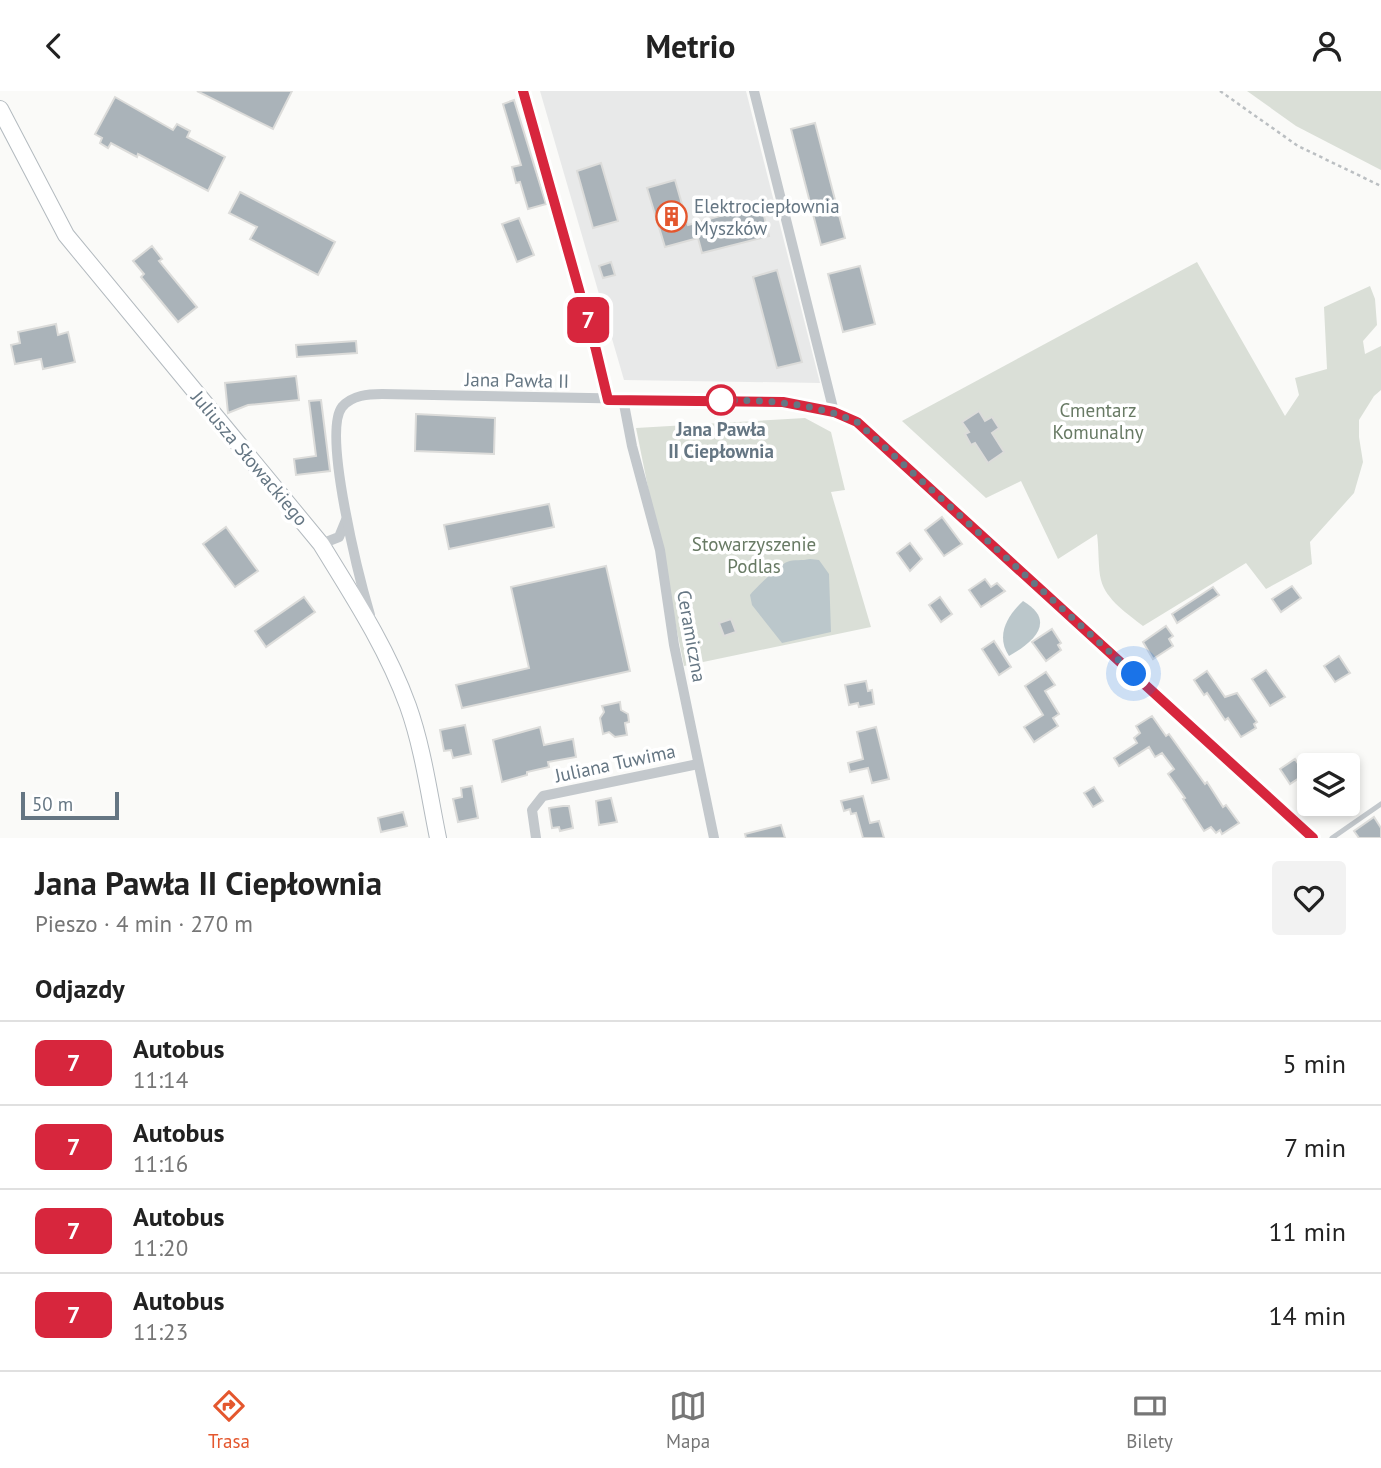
<!DOCTYPE html>
<html lang="pl">
<head>
<meta charset="utf-8">
<style>
  body { margin:0; font-family:"PT Sans",sans-serif; background:#f2f2f2; color:#222; height:100vh; display:flex; flex-direction:column; font-size:26px; white-space:nowrap }
  * { box-sizing:border-box; margin:0 }
  p { font-size:23px; color:#767676 }
  .icon { flex:none; width:38px; height:38px; fill:none; stroke:currentColor; stroke-width:2; stroke-linecap:round; stroke-linejoin:round }
  .map { position:relative; height:747px; overflow:hidden }
  .sheet { display:flex; flex-direction:column; background:#fff; flex:1 }
  .sheet>* { flex:none }
  .badge { padding:0 14px; border-radius:10px; font-size:24px; line-height:46px }
  .tools { position:absolute; left:1297px; top:662px; display:grid; gap:14px }
  .tools a { display:grid; place-items:center; width:63px; height:63px; border-radius:7px; background:#fff; box-shadow:0 4px 10px #0003; font-size:35px }
  .scale { position:absolute; left:21px; bottom:18px; width:98px; box-sizing:border-box; padding-left:7px; border:4px solid #657683; border-top:0; font-size:19px; line-height:24px; white-space:nowrap; color:#657683; -webkit-text-stroke:5px #fff; paint-order:stroke }
  .you { position:absolute; width:35px; height:35px; margin:-18px; border:5px solid #fff; border-radius:50%; background:#1a73e8; box-shadow:0 0 0 10px #1a73e833 }
  .map>.badge { position:absolute; translate:-50% -50%; box-shadow:0 0 0 4px #fff }
  h2 { padding:0 35px; font-size:26px; line-height:63px }
  .round { display:grid; place-items:center; flex:none; width:74px; height:74px; border-radius:7px; background:#f2f2f2 }
  .headline { display:flex; align-items:center; justify-content:space-between; height:119px; padding:0 35px }
  h1 { font-size:33px; font-weight:700; line-height:52px }
  ul { padding:0; list-style:none }
  li { display:flex; align-items:center; gap:21px; height:84px; padding:0 35px; border-top:2px solid #e0e0e0 }
  li div { flex:1 }
  li b { display:block; font-size:26px }
  li em { font-style:normal }
  li .badge { min-width:77px; font-weight:700; text-align:center }
  header { display:flex; justify-content:space-between; align-items:center; height:91px; padding:0 35px; background:#fff; font-size:32px; font-weight:700 }
  .tabs { display:flex; justify-content:space-around; align-items:center; height:98px; border-top:2px solid #e0e0e0; background:#fff; font-size:19px; color:#767676 }
  .tabs a { display:grid; justify-items:center; gap:4px }
  .tabs .selected { color:#e4572e }
  .map>svg:first-child { display:block }
  .built { fill:#e8e9e9 }
  .green { fill:#dadfd7 }
  .water { fill:#bbc7cb }
  .building { fill:#aab3b9; stroke:#dcdcda; stroke-width:2 }
  .lines { fill:none; stroke-linecap:round; stroke-linejoin:round }
  .secondary-casing { stroke:#b3babf; stroke-width:18 }
  .path { stroke:#bbbfc2; stroke-width:2.5; stroke-dasharray:3.5 3.5; stroke-linecap:butt }
  .lane { stroke:#c3c8cc; stroke-width:5 }
  .street { stroke:#c3c8cc; stroke-width:10 }
  .secondary { stroke:#fff; stroke-width:16 }
  .line-casing { stroke:#fff; stroke-width:16 }
  .line { stroke:#d7263d; stroke-width:10 }
  .walk { stroke:#657683; stroke-width:7; stroke-dasharray:0 12.6 }
  .stop-dot { fill:#fff; stroke:#d7263d; stroke-width:3.5 }
  .labels { text-anchor:middle; dominant-baseline:central; stroke-width:7; stroke-linejoin:round; paint-order:stroke }
  .poi-label { font-size:19px; fill:#657683; stroke:#fff; text-anchor:start }
  .street-label { font-size:19px; fill:#657683; stroke:#fff }
  .park-label { font-size:19px; fill:#687a64; stroke:#fff }
  .stop-label { font-size:19px; font-weight:bold; fill:#657683; stroke:#fff }
</style>
</head>
<body>
<header><svg class="icon" aria-label="back" viewBox="0 0 24 24"><path d="M15 5l-7 7 7 7"/></svg>Metrio<svg class="icon" aria-label="person" viewBox="0 0 24 24"><circle cx="12" cy="8" r="4"/><path d="M4 21q1-7 8-7t8 7"/></svg></header>
<div class="map">
<svg width="1381" height="747" viewBox="0 0 1381 747">
  <rect width="100%" height="100%" fill="#fafaf8"/>
  <polygon class="built" points="540,0 746,0 820,292 624,289"/>
  <g class="green">
    <polygon points="1247,0 1381,0 1381,79 1296,35"/>
    <path d="M1197 171 1285 325 1299 304 1295 287 1327 278 1324 216 1370 195 1375 208 1377 234 1363 250 1365 263 1381 255V299L1374 305 1359 329V346L1363 371 1354 402 1310 451 1312 473 1266 498 1246 472 1143 535C1128 523 1106 509 1101 489 1098 478 1099 457 1097 443L1058 468 1021 390 986 407 902 330Z"/>
    <polygon points="805,327 831,341 845,399 831,401 871,536 684,575 636,337"/>
  </g>
  <g class="water">
    <path d="M810 468 819 469 829 483 831 541 782 552 752 514 750 504C754 498 781 473 787 471 794 468 802 470 810 468Z"/>
    <path d="M1023 510C1057 530 1034 551 1009 565 995 544 1008 524 1023 510Z"/>
  </g>
  <g class="building">
    <polygon points="197,0 292,0 273,38"/>
    <polygon points="115,6 173,39 177,33 190,40 187,46 225,66 208,100 138,63 137,66 111,52 108,57 100,52 102,47 95,43"/>
    <polygon points="514,9 546,113 528,118 520,91 516,92 512,76 521,74 503,13"/>
    <polygon points="815,32 845,147 821,154 791,38"/>
    <polygon points="601,72 618,130 593,137 577,80"/>
    <polygon points="675,89 688,134 741,119 740,114 760,109 769,145 702,162 698,147 665,156 647,97"/>
    <polygon points="240,101 335,151 318,184 250,148 257,136 229,122"/>
    <polygon points="519,127 534,164 517,171 502,133"/>
    <polygon points="152,155 162,168 159,170 197,216 178,231 141,186 144,183 133,170"/>
    <polygon points="611,171 615,184 603,187 599,175"/>
    <polygon points="860,175 875,233 843,241 828,183"/>
    <polygon points="777,179 802,271 777,277 753,186"/>
    <polygon points="56,233 58,244 68,241 75,271 43,278 41,268 15,273 11,254 20,252 18,241"/>
    <polygon points="356,250 357,262 297,266 296,254"/>
    <polygon points="296,285 299,309 248,314 228,322 225,292"/>
    <polygon points="321,309 330,380 296,384 294,368 316,365 309,310"/>
    <polygon points="979,320 985,330 992,326 999,337 992,342 1004,361 988,372 975,352 971,354 965,343 969,341 962,331"/>
    <polygon points="416,323 495,327 494,363 415,360"/>
    <polygon points="549,413 554,436 449,458 444,434"/>
    <polygon points="942,426 962,453 944,465 925,439"/>
    <polygon points="226,436 258,480 235,496 203,453"/>
    <polygon points="910,452 922,468 910,480 897,462"/>
    <polygon points="606,475 630,580 462,617 456,594 529,577 511,496"/>
    <polygon points="985,488 991,496 997,492 1005,500 981,516 969,499"/>
    <polygon points="1292,495 1301,507 1281,521 1272,508"/>
    <polygon points="1213,496 1219,504 1177,532 1172,523"/>
    <polygon points="304,506 315,521 266,556 255,540"/>
    <polygon points="940,506 952,523 941,531 929,514"/>
    <polygon points="731,528 736,541 724,545 719,532"/>
    <polygon points="1166,535 1173,545 1169,548 1173,555 1153,568 1143,551"/>
    <polygon points="1052,538 1061,552 1058,554 1061,559 1046,570 1032,551"/>
    <polygon points="994,550 1011,576 999,584 982,558"/>
    <polygon points="1339,565 1350,582 1335,591 1324,575"/>
    <polygon points="1266,579 1285,606 1270,615 1252,588"/>
    <polygon points="1207,580 1225,606 1237,602 1257,631 1254,633 1256,637 1241,646 1228,627 1225,629 1207,602 1204,604 1194,589"/>
    <polygon points="1046,581 1055,594 1045,600 1059,623 1053,627 1058,635 1034,651 1024,636 1043,624 1025,595"/>
    <polygon points="866,590 868,600 872,599 874,613 859,616 858,612 849,614 845,594"/>
    <polygon points="620,611 621,619 628,623 629,631 625,632 627,644 615,646 609,641 603,643 600,627 604,621 602,615"/>
    <polygon points="1152,625 1166,645 1169,643 1205,693 1207,691 1223,716 1226,714 1239,732 1222,743 1220,739 1216,742 1211,736 1204,740 1183,708 1185,707 1168,683 1174,678 1162,662 1155,666 1149,656 1119,675 1114,667 1137,652 1134,647 1140,642 1136,635"/>
    <polygon points="465,634 471,663 453,667 451,659 444,660 440,639"/>
    <polygon points="540,636 544,654 573,648 576,666 548,671 549,676 527,681 527,684 502,691 493,649"/>
    <polygon points="876,636 889,688 872,692 868,677 850,681 848,672 863,668 857,641"/>
    <polygon points="1295,668 1305,683 1290,693 1280,678"/>
    <polygon points="472,695 478,727 458,731 453,708 462,706 461,697"/>
    <polygon points="1094,696 1103,710 1093,716 1084,702"/>
    <polygon points="863,705 870,732 879,730 884,747 863,747 856,722 851,723 850,718 844,720 841,710"/>
    <polygon points="611,707 617,731 599,734 596,710"/>
    <polygon points="563,715 569,715 573,737 560,740 559,736 552,737 549,717"/>
    <polygon points="403,721 407,735 381,741 378,727"/>
    <polygon points="1374,726 1381,737 1381,747 1359,747 1354,740"/>
    <polygon points="781,734 785,747 746,747 745,743"/>
  </g>
  <g class="lines">
    <defs>
      <path id="secondary" d="M0 18 66 144 321 453C353 505 387 557 408 615 423 657 429 703 438 747"/>
    </defs>
    <use href="#secondary" class="secondary-casing"/>
    <polyline class="path" points="1220,0 1298,55 1381,95"/>
    <polyline class="lane" points="1332,747 1381,713"/>
    <g class="street">
      <polyline points="523,0 596,259 608,308"/>
      <polyline points="754,0 834,321"/>
      <polyline points="623,308 632,355 660,459 674,554 714,747"/>
      <polyline points="321,453 339,446 346,429"/>
      <path d="M370 524C360 490 322 342 342 316 352 304 369 303 382 303L750 310C790 311 831 314 866 338L1313 747"/>
      <polyline points="536,747 532,719 543,705 698,673"/>
    </g>
    <use href="#secondary" class="secondary"/>
  </g>
  <g class="lines">
    <defs>
      <polyline id="line" points="523,0 596,259 608,309 783,311 834,321 857,331 1313,747"/>
    </defs>
    <use href="#line" class="line-casing"/>
    <use href="#line" class="line"/>
    <path class="walk" d="M721 309H715C765 309 811 311 857 331L1134 583"/>
  </g>
  <defs>
    <symbol id="building-ring" viewBox="-11 -11 22 22"><circle r="9.5" fill="#fff" stroke="#e4572e" stroke-width="1.5"/><path d="M-4-6H4V6H1V3H-1V6H-4ZM-2.5-4.3h1.7v1.8h-1.7ZM.8-4.3h1.7v1.8H.8ZM-2.5-1h1.7V.8h-1.7ZM.8-1h1.7V.8H.8Z" fill="#e4572e"/></symbol>
  </defs>
  <g fill-rule="evenodd">
    <use href="#building-ring" x="654" y="108" width="35" height="35"/>
  </g>
  <circle class="stop-dot" cx="721" cy="309" r="14"/>
  <g class="labels">
    <g class="poi-label">
      <text x="694" y="115">Elektrociepłownia<tspan x="694" dy="22">Myszków</tspan></text>
    </g>
    <g class="street-label">
      <text transform="translate(517 289) rotate(1)">Jana Pawła II</text>
      <text transform="translate(250 367) rotate(50)">Juliusza Słowackiego</text>
      <text transform="translate(692 545) rotate(80)">Ceramiczna</text>
      <text transform="translate(615 672) rotate(-12)">Juliana Tuwima</text>
    </g>
    <g class="park-label">
      <text x="1098" y="319">Cmentarz<tspan x="1098" dy="22">Komunalny</tspan></text>
      <text x="754" y="453">Stowarzyszenie<tspan x="754" dy="22">Podlas</tspan></text>
    </g>
    <g class="stop-label">
      <text x="721" y="338">Jana Pawła<tspan x="721" dy="22">II Ciepłownia</tspan></text>
    </g>
  </g>
</svg>
<div class="tools">
<a><svg class="icon" aria-label="layers" viewBox="0 0 24 24"><path d="M12 4l9 5-9 5-9-5zM3 14l9 5 9-5"/></svg></a>
</div>
<div class="scale">50 m</div>
<div class="you" style="left:1134px;top:583px"></div>
<b class="badge" style="left:588px;top:229px;background:#d7263d;color:#fff">7</b>
</div>
<section class="sheet">
<div class="headline"><div><h1>Jana Pawła II Ciepłownia</h1><p>Pieszo · 4 min · 270 m</p></div><a class="round"><svg class="icon" aria-label="heart" viewBox="0 0 24 24"><path d="M12 20l-8-8c-3-5 5-10 8-4 3-6 11-1 8 4z"/></svg></a></div>
<h2>Odjazdy</h2>
<ul>
<li><span class="badge" style="background:#d7263d;color:#fff">7</span><div><b>Autobus</b><p>11:14</p></div><em>5 min</em></li>
<li><span class="badge" style="background:#d7263d;color:#fff">7</span><div><b>Autobus</b><p>11:16</p></div><em>7 min</em></li>
<li><span class="badge" style="background:#d7263d;color:#fff">7</span><div><b>Autobus</b><p>11:20</p></div><em>11 min</em></li>
<li><span class="badge" style="background:#d7263d;color:#fff">7</span><div><b>Autobus</b><p>11:23</p></div><em>14 min</em></li>
</ul>
</section>
<nav class="tabs">
<a class="selected"><svg class="icon" aria-label="directions" viewBox="0 0 24 24"><path d="M12 3l9 9-9 9-9-9zM9 14v-3h6M13 9l2 2-2 2"/></svg>Trasa</a>
<a><svg class="icon" aria-label="map" viewBox="0 0 24 24"><path d="M3 6l6-2 6 2 6-2v14l-6 2-6-2-6 2zM9 4v14M15 6v14"/></svg>Mapa</a>
<a><svg class="icon" aria-label="tickets" viewBox="0 0 24 24"><path d="M3 7h18v10H3zM15 7v10"/></svg>Bilety</a>
</nav>
</body>
</html>
